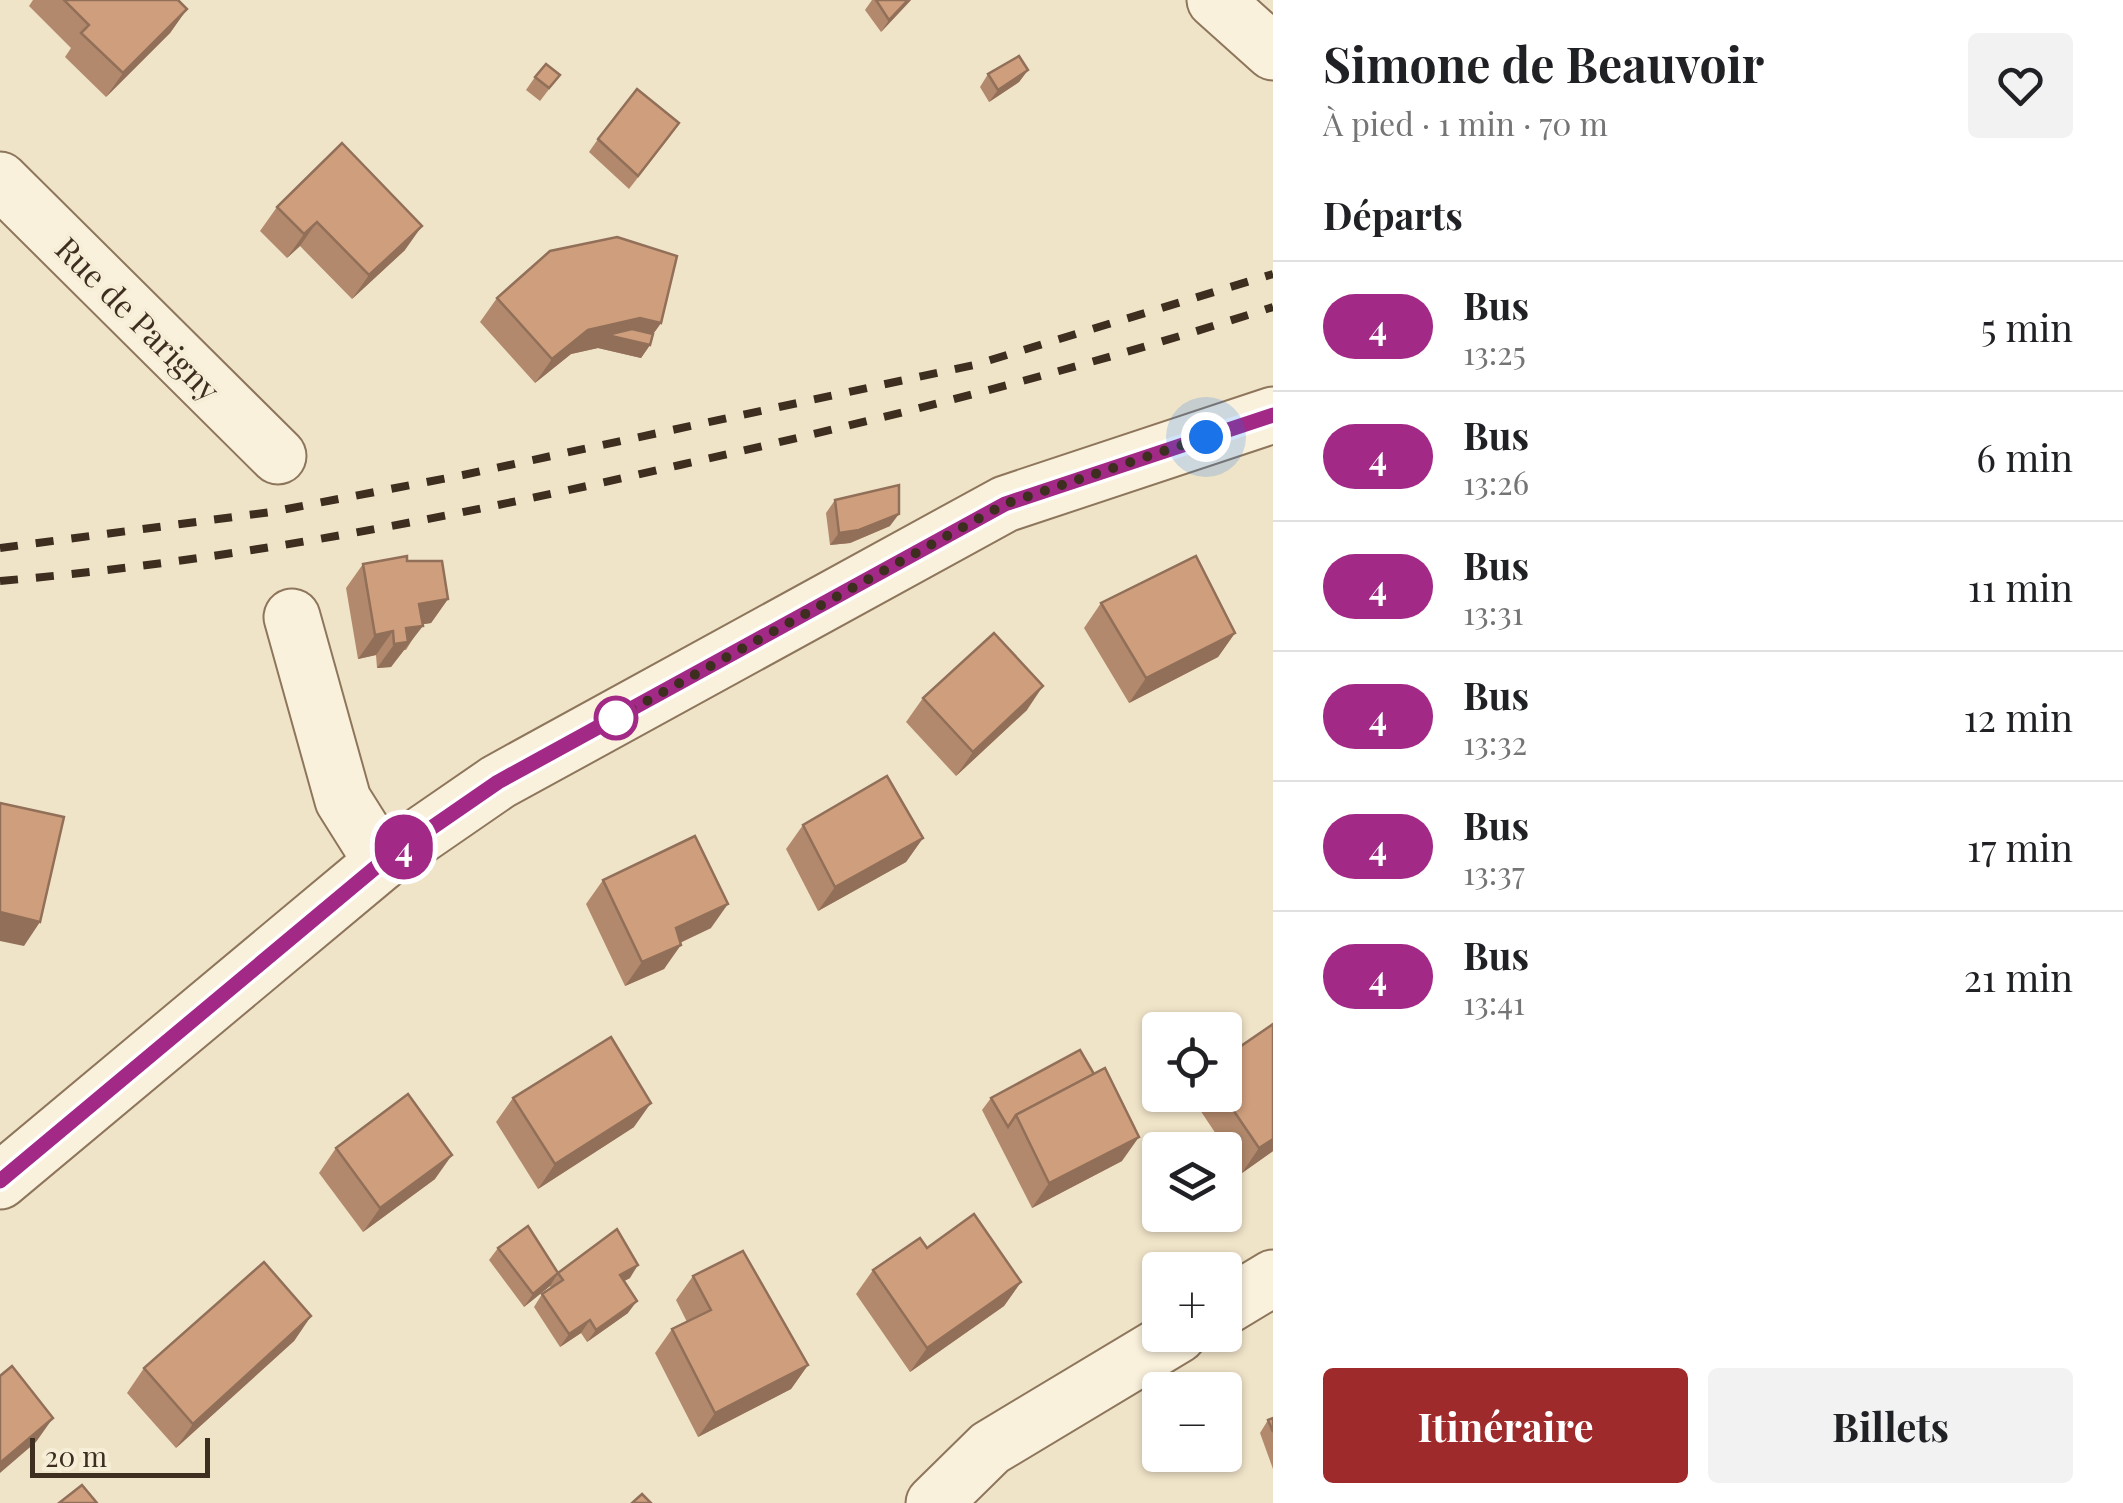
<!DOCTYPE html>
<html lang="fr">
<head>
<meta charset="utf-8">
<style>
  body { margin:0; font-family:"Playfair Display",serif; background:#f2f2f2; color:#202124; height:100vh; display:flex; flex-direction:column; font-size:38px; white-space:nowrap }
  * { box-sizing:border-box; margin:0 }
  p { font-size:32px; color:#757577 }
  .icon { flex:none; width:55px; height:55px; fill:none; stroke:currentColor; stroke-width:2; stroke-linecap:round; stroke-linejoin:round }
  .map { position:relative; flex:1; overflow:hidden }
  .drawer { display:flex; flex-direction:column; background:#fff; width:850px }
  .drawer>* { flex:none }
  .badge { padding:0 20px; border-radius:32px; font-size:35px; line-height:65px }
  .tools { position:absolute; left:1142px; top:1012px; display:grid; gap:20px }
  .tools a { display:grid; place-items:center; width:100px; height:100px; border-radius:10px; background:#fff; box-shadow:0 2px 8px #0004; font-size:50px }
  .scale { position:absolute; left:30px; bottom:25px; width:180px; box-sizing:border-box; padding-left:10px; border:5px solid #3d2e20; border-top:0; font-size:28px; line-height:35px; white-space:nowrap; color:#3d2e20; -webkit-text-stroke:8px #f7eed8; paint-order:stroke }
  .you { position:absolute; width:50px; height:50px; margin:-25px; border:8px solid #fff; border-radius:50%; background:#1a73e8; box-shadow:0 0 0 15px #1a73e833 }
  .map>.badge { position:absolute; translate:-50% -50%; box-shadow:0 0 0 5px #fff }
  h2 { padding:0 50px; font-size:38px; line-height:90px }
  .round { display:grid; place-items:center; flex:none; width:105px; height:105px; border-radius:10px; background:#f2f2f2 }
  .headline { display:flex; align-items:center; justify-content:space-between; height:170px; padding:0 50px }
  h1 { font-size:48px; font-weight:700; line-height:75px }
  .primary-button { display:flex; gap:20px; margin-top:auto; padding:20px 50px }
  .primary-button a { flex:1; height:115px; border-radius:10px; background:#9e2a2b; color:#fff; font-size:40px; font-weight:700; line-height:115px; text-align:center }
  .primary-button a+a { background:#f2f2f2; color:#202124 }
  ul { padding:0; list-style:none }
  li { display:flex; align-items:center; gap:30px; height:130px; padding:0 50px; border-top:2px solid #e0e0e0 }
  li div { flex:1 }
  li b { display:block; font-size:38px }
  li em { font-style:normal }
  li .badge { min-width:110px; font-weight:700; text-align:center }
  main { display:flex; flex:1; min-height:0 }
  .map>svg:first-child { display:block }
  .lines { fill:none; stroke-linecap:round; stroke-linejoin:round }
  .minor-casing { stroke:#8d765c; stroke-width:59 }
  .minor { stroke:#faf1dc; stroke-width:55 }
  .rail { stroke:#3d2e20; stroke-width:8; stroke-dasharray:18 18; stroke-linecap:butt }
  .wall { fill:#b2896c }
  .shaded-wall { fill:#916f58 }
  .building { fill:#cf9f7d; stroke:#916f58; stroke-width:2.5 }
  .line-casing { stroke:#fff; stroke-width:22 }
  .line { stroke:#a22986; stroke-width:15 }
  .walk { stroke:#3d2e20; stroke-width:10; stroke-dasharray:0 18 }
  .stop-dot { fill:#fff; stroke:#a22986; stroke-width:5 }
  .labels { text-anchor:middle; dominant-baseline:central; stroke-width:8; stroke-linejoin:round; paint-order:stroke }
  .street-label { font-size:32px; fill:#3d2e20; stroke:#f7eed8 }
</style>
</head>
<body>
<main>
<div class="map">
<svg width="1273" height="1503" viewBox="0 0 1273 1503">
  <rect width="100%" height="100%" fill="#f0e4c8"/>
  <g class="lines">
    <defs>
      <g id="minor">
        <polyline points="1215,0 1273,52"/>
        <polyline points="0,180 278,456"/>
        <polyline points="292,617 343,800 382,862"/>
        <polyline points="0,1181 382,862 498,782 1005,504 1273,415"/>
        <polyline points="1225,1307 1273,1278"/>
        <polyline points="934,1503 990,1448 1178,1335"/>
      </g>
    </defs>
    <use href="#minor" class="minor-casing"/>
    <use href="#minor" class="minor"/>
    <g class="rail">
      <polyline points="0,548 271,512 463,475 974,365 1273,274"/>
      <path d="M0 581C230 561 455 517 680 465 880 420 1078 370 1273 307"/>
    </g>
  </g>
  <g class="wall">
    <polygon points="33,0 178,0 187,9 170,33 106,97 65,57 71,48 29,6"/>
    <polygon points="872,0 911,0 881,32 865,10"/>
    <polygon points="1028,70 1019,82 989,102 980,87 988,74"/>
    <polygon points="560,75 540,101 526,90 535,77"/>
    <polygon points="671,135 629,189 589,152 598,139"/>
    <polygon points="277,207 405,250 352,299 300,246 287,258 260,231"/>
    <polygon points="497,298 661,323 653,334 650,345 641,358 598,348 571,354 535,383 480,322"/>
    <polygon points="835,500 890,526 850,543 830,545 826,513"/>
    <polygon points="407,561 448,599 431,623 422,624 406,650 403,650 391,667 377,668 376,655 358,659 346,588 363,564"/>
    <polygon points="1101,603 1235,633 1218,657 1129,703 1084,628"/>
    <polygon points="923,698 1027,710 956,776 906,722"/>
    <polygon points="803,825 923,838 906,862 818,911 786,849"/>
    <polygon points="603,880 711,928 680,943 664,969 625,986 586,904"/>
    <polygon points="1273,1024 1273,1151 1242,1173 1190,1095 1225,1095"/>
    <polygon points="513,1098 634,1127 538,1189 496,1122"/>
    <polygon points="991,1098 1122,1161 1032,1208 982,1110"/>
    <polygon points="336,1148 435,1179 363,1232 319,1173"/>
    <polygon points="498,1248 558,1273 630,1278 624,1281 628,1313 587,1342 581,1333 560,1347 534,1307 542,1294 551,1288 550,1286 524,1307 489,1260"/>
    <polygon points="927,1248 1021,1282 1004,1306 910,1372 856,1294 873,1270"/>
    <polygon points="693,1276 808,1365 791,1389 698,1437 655,1353 672,1329 687,1322 676,1300"/>
    <polygon points="311,1316 294,1341 176,1448 127,1393 144,1368"/>
    <polygon points="1273,1418 1273,1469 1260,1433 1268,1420"/>
  </g>
  <g class="shaded-wall">
    <polygon points="908,0 911,0 881,32 889,20"/>
    <polygon points="187,9 170,33 106,97 123,73"/>
    <polygon points="1028,70 1019,82 989,102 998,90"/>
    <polygon points="317,222 300,246 287,258 304,234"/>
    <polygon points="422,226 405,250 352,299 369,275"/>
    <polygon points="640,318 661,323 646,344 650,345 641,358 598,348 571,354 535,383 552,359 588,330"/>
    <polygon points="899,514 890,526 850,543 830,545 839,533"/>
    <polygon points="448,599 431,623 402,628 419,604"/>
    <polygon points="423,626 391,667 377,668 406,628"/>
    <polygon points="393,631 376,655 358,659 375,635"/>
    <polygon points="1235,633 1218,657 1129,703 1146,678"/>
    <polygon points="1043,686 1027,710 956,776 973,752"/>
    <polygon points="923,838 906,862 818,911 835,887"/>
    <polygon points="728,904 711,928 660,952 676,928"/>
    <polygon points="0,912 40,922 24,946 0,941"/>
    <polygon points="681,945 664,969 625,986 642,962"/>
    <polygon points="651,1103 634,1127 538,1189 555,1164"/>
    <polygon points="1139,1137 1122,1161 1032,1208 1049,1183"/>
    <polygon points="1273,1139 1273,1151 1242,1173 1259,1148"/>
    <polygon points="452,1155 435,1179 363,1232 380,1208"/>
    <polygon points="638,1265 630,1278 611,1288 620,1275"/>
    <polygon points="558,1273 550,1286 524,1307 533,1294"/>
    <polygon points="1021,1282 1004,1306 910,1372 927,1348"/>
    <polygon points="637,1301 628,1313 587,1342 596,1330"/>
    <polygon points="311,1316 294,1341 176,1448 193,1424"/>
    <polygon points="590,1320 581,1333 560,1347 569,1334"/>
    <polygon points="808,1365 791,1389 698,1437 715,1413"/>
    <polygon points="53,1418 36,1442 0,1473 0,1463"/>
  </g>
  <g class="building">
    <polygon points="64,0 178,0 187,9 123,73 81,33 89,25"/>
    <polygon points="876,0 908,0 889,20"/>
    <polygon points="1019,56 1028,70 998,90 988,74"/>
    <polygon points="546,64 560,75 549,88 535,77"/>
    <polygon points="637,89 679,123 638,176 598,139"/>
    <polygon points="342,143 422,226 369,275 317,222 304,234 277,207"/>
    <polygon points="617,237 677,256 661,323 640,318 588,330 552,359 497,298 550,251"/>
    <polygon points="632,329 653,334 650,345 607,335"/>
    <polygon points="899,485 899,514 859,530 839,533 835,500"/>
    <polygon points="407,556 407,561 442,561 448,599 419,604 423,626 406,628 408,642 394,644 393,631 375,635 363,564"/>
    <polygon points="1196,556 1235,633 1146,678 1101,603"/>
    <polygon points="994,633 1043,686 973,752 923,698"/>
    <polygon points="887,776 923,838 835,887 803,825"/>
    <polygon points="0,803 64,817 40,922 0,912"/>
    <polygon points="695,836 728,904 676,928 681,945 642,962 603,880"/>
    <polygon points="1273,1024 1273,1139 1259,1148 1223,1095 1225,1095 1225,1057"/>
    <polygon points="611,1037 651,1103 555,1164 513,1098"/>
    <polygon points="1080,1050 1094,1074 1016,1115 1008,1127 991,1098"/>
    <polygon points="1105,1068 1139,1137 1049,1183 1016,1115"/>
    <polygon points="408,1094 452,1155 380,1208 336,1148"/>
    <polygon points="974,1214 1021,1282 927,1348 873,1270 920,1238 927,1248"/>
    <polygon points="528,1226 558,1273 617,1229 638,1265 620,1275 637,1301 596,1330 590,1320 569,1334 542,1294 563,1280 558,1273 533,1294 498,1248"/>
    <polygon points="743,1251 808,1365 715,1413 672,1329 711,1310 693,1276"/>
    <polygon points="264,1262 311,1316 193,1424 144,1368"/>
    <polygon points="12,1366 53,1418 0,1463 0,1376"/>
    <polygon points="1273,1418 1273,1432 1268,1420"/>
    <polygon points="82,1485 97,1503 59,1503"/>
    <polygon points="642,1494 651,1503 632,1503"/>
  </g>
  <g class="lines">
    <defs>
      <polyline id="line" points="0,1181 382,862 498,782 1005,504 1273,415"/>
    </defs>
    <use href="#line" class="line-casing"/>
    <use href="#line" class="line"/>
    <polyline class="walk" points="616,718 1005,504 1206,437"/>
  </g>
  <circle class="stop-dot" cx="616" cy="718" r="20"/>
  <g class="labels">
    <g class="street-label">
      <text transform="translate(139 318) rotate(45)">Rue de Parigny</text>
    </g>
  </g>
</svg>
<div class="tools">
<a><svg class="icon" aria-label="locate" viewBox="0 0 24 24"><circle cx="12" cy="12" r="6"/><path d="M12 2v4M12 18v4M2 12h4M18 12h4"/></svg></a>
<a><svg class="icon" aria-label="layers" viewBox="0 0 24 24"><path d="M12 4l9 5-9 5-9-5zM3 14l9 5 9-5"/></svg></a>
<a>+</a>
<a>−</a>
</div>
<div class="scale">20 m</div>
<div class="you" style="left:1206px;top:437px"></div>
<b class="badge" style="left:404px;top:847px;background:#a22986;color:#fff">4</b>
</div>
<section class="drawer">
<div class="headline"><div><h1>Simone de Beauvoir</h1><p>À pied · 1 min · 70 m</p></div><a class="round"><svg class="icon" aria-label="heart" viewBox="0 0 24 24"><path d="M12 20l-8-8c-3-5 5-10 8-4 3-6 11-1 8 4z"/></svg></a></div>
<h2>Départs</h2>
<ul>
<li><span class="badge" style="background:#a22986;color:#fff">4</span><div><b>Bus</b><p>13:25</p></div><em>5 min</em></li>
<li><span class="badge" style="background:#a22986;color:#fff">4</span><div><b>Bus</b><p>13:26</p></div><em>6 min</em></li>
<li><span class="badge" style="background:#a22986;color:#fff">4</span><div><b>Bus</b><p>13:31</p></div><em>11 min</em></li>
<li><span class="badge" style="background:#a22986;color:#fff">4</span><div><b>Bus</b><p>13:32</p></div><em>12 min</em></li>
<li><span class="badge" style="background:#a22986;color:#fff">4</span><div><b>Bus</b><p>13:37</p></div><em>17 min</em></li>
<li><span class="badge" style="background:#a22986;color:#fff">4</span><div><b>Bus</b><p>13:41</p></div><em>21 min</em></li>
</ul>
<div class="primary-button"><a>Itinéraire</a><a>Billets</a></div>
</section>
</main>
</body>
</html>
